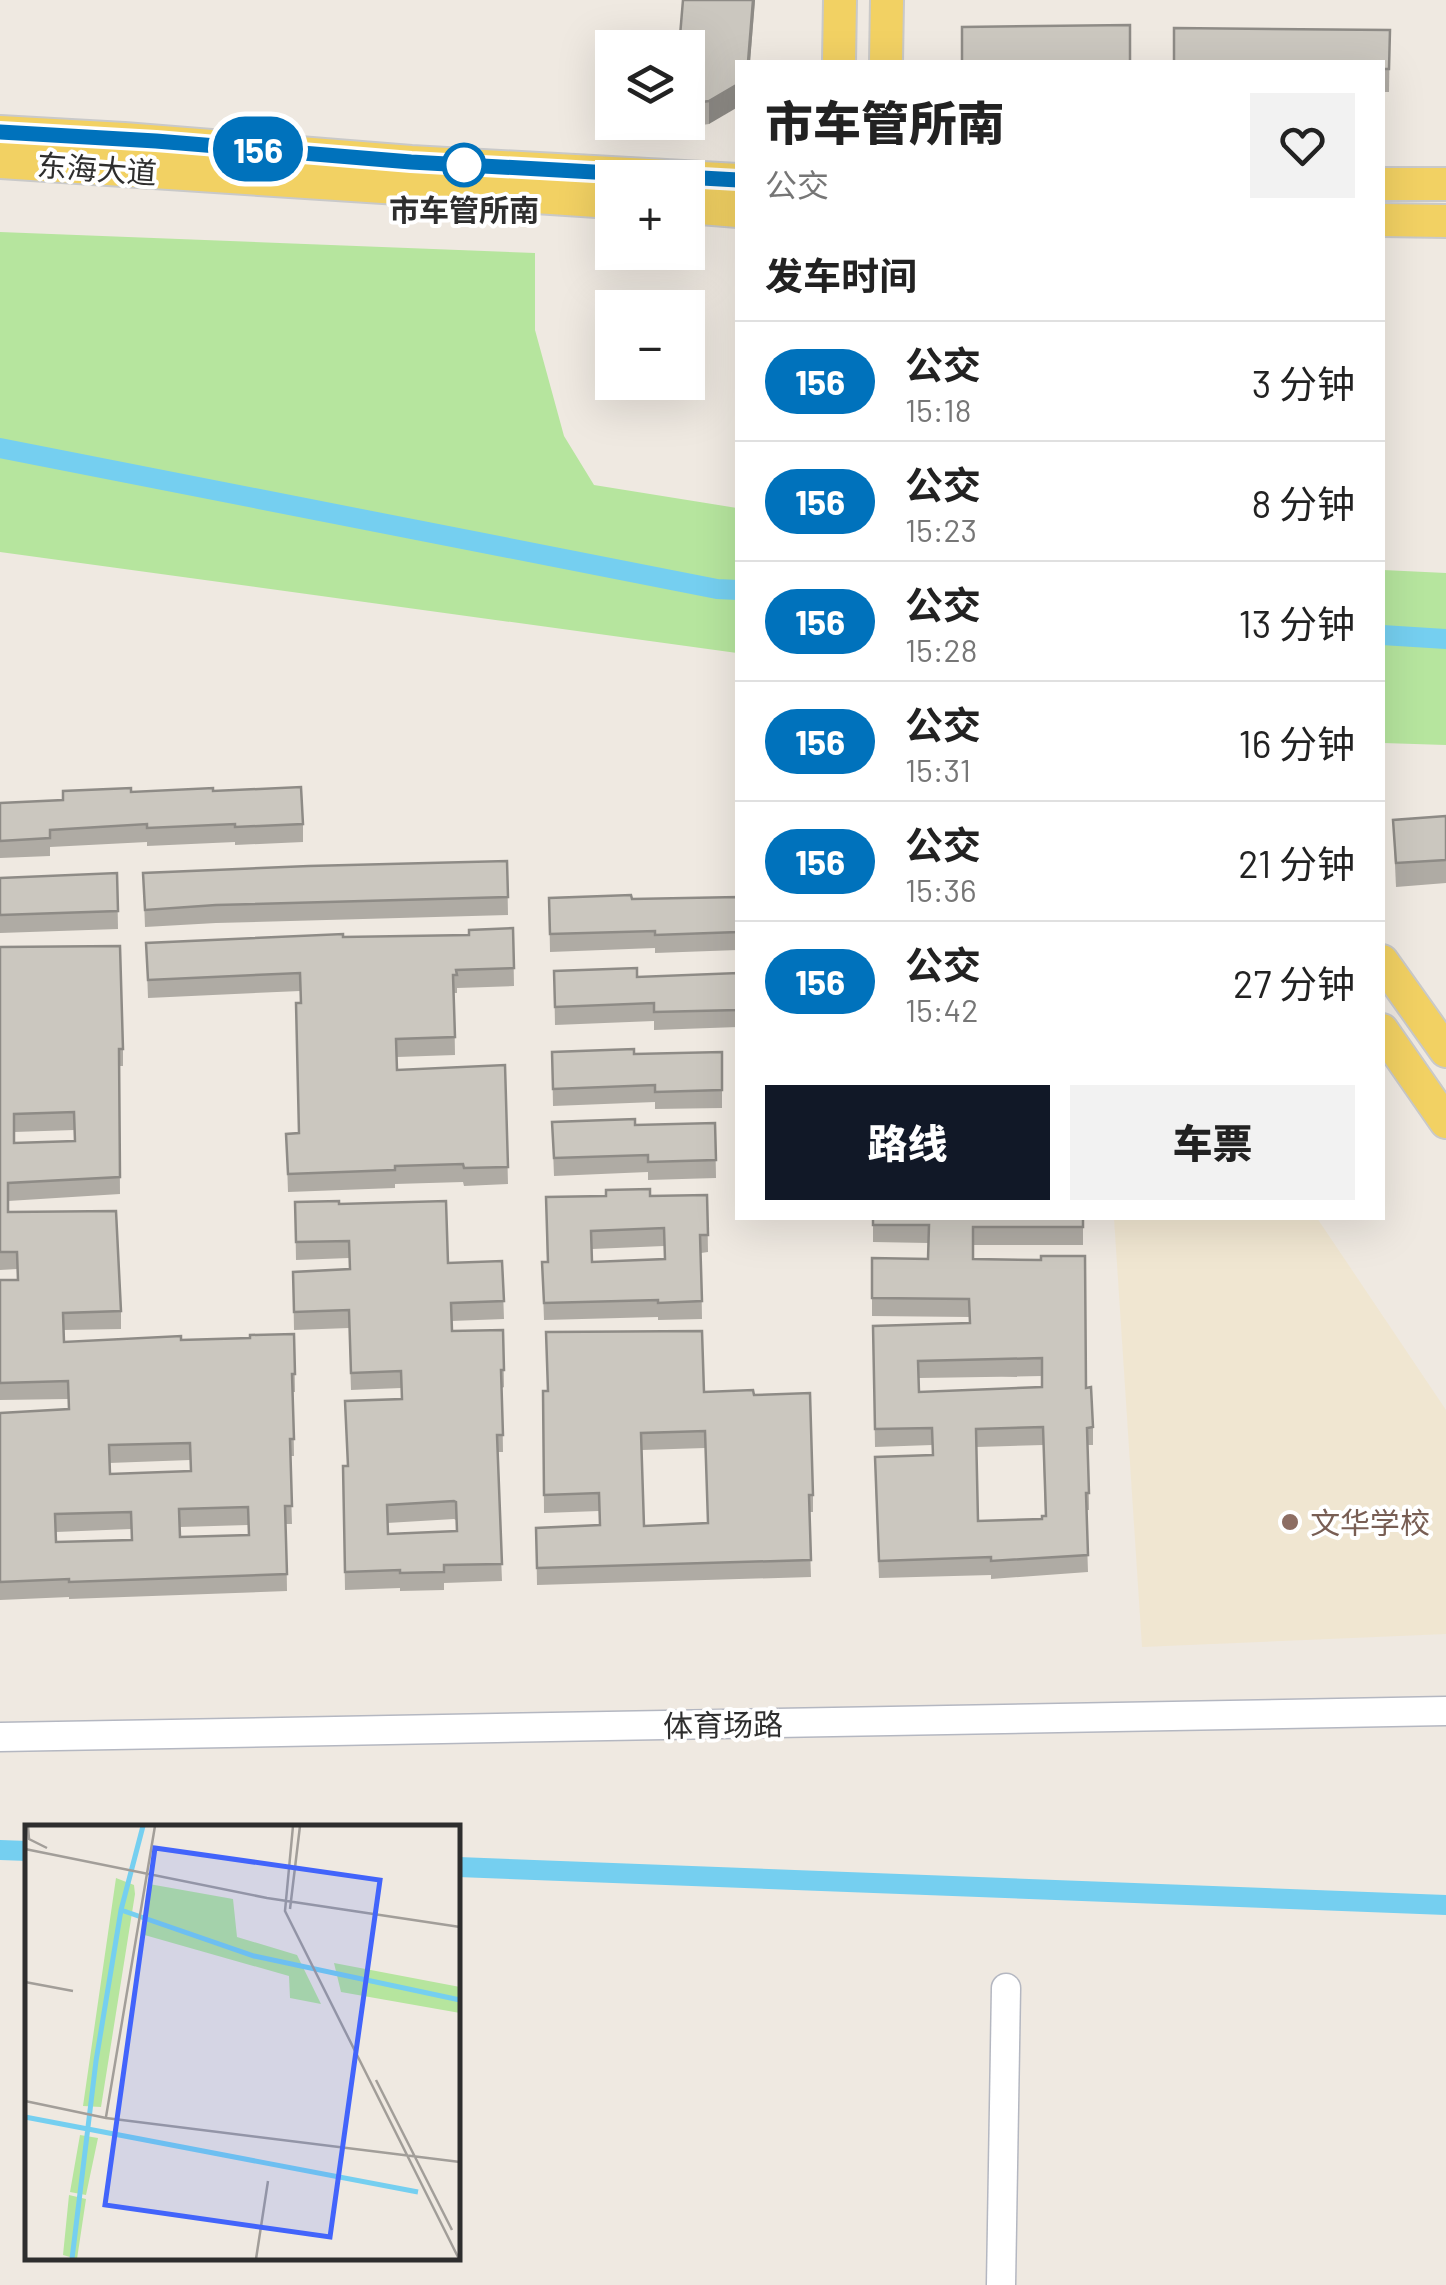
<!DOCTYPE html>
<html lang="zh">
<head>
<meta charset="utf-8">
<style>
  body { margin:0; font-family:Barlow,"Noto Sans SC",sans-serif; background:#f2f2f2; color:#222; height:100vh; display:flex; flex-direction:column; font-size:38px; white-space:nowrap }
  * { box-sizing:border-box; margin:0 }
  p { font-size:32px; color:#767676 }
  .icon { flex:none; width:55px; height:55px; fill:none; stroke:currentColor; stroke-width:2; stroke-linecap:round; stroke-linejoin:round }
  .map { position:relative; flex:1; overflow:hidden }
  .side { position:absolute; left:735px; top:60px; width:650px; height:1160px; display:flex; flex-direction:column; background:#fff; border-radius:0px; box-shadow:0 10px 40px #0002 }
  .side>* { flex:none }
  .badge { padding:0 20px; border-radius:32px; font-size:35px; line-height:65px }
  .buttons { position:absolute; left:595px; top:30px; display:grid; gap:20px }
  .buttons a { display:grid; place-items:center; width:110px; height:110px; border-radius:0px; background:#fff; box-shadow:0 10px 40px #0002; font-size:50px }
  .map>.badge { position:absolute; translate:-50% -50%; box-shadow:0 0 0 5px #fff }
  h2 { padding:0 30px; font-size:38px; line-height:90px }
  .round { display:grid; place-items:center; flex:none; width:105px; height:105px; border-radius:0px; background:#f2f2f2 }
  .overview { display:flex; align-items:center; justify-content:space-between; height:170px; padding:0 30px }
  h1 { font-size:48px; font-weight:800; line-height:75px }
  .cta { display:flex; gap:20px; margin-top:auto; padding:20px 30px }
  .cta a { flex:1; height:115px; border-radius:0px; background:#111827; color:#fff; font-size:40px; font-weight:800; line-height:115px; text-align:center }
  .cta a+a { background:#f2f2f2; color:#222 }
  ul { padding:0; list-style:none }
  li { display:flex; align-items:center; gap:30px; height:120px; padding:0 30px; border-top:2px solid #e0e0e0 }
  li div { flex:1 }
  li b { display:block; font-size:38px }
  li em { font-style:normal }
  li .badge { min-width:110px; font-weight:700; text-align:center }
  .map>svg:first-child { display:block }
  .education { fill:#f0e6d1 }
  .green { fill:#b6e59e }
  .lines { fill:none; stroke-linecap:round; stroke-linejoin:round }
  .canal { stroke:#75cff0; stroke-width:20 }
  .secondary-casing { stroke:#b4b7c1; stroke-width:31 }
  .primary-casing { stroke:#c9c9c9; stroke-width:36 }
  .secondary { stroke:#fff; stroke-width:28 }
  .primary { stroke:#f2d163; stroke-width:32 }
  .wall { fill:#afaba4; fill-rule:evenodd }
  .shaded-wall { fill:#8e8b86 }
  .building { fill:#cbc7bf; stroke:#8e8b86; stroke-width:2.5; fill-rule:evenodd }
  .line-casing { stroke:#fff; stroke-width:22 }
  .line { stroke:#0072bc; stroke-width:15 }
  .stop-dot { fill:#fff; stroke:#0072bc; stroke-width:5 }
  .education-dot { fill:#8d6e63; stroke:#fff; stroke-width:4 }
  .labels { text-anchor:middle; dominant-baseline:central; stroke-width:8; stroke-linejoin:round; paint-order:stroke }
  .street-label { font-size:30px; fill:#2e2e2e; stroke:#fff }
  .stop-label { font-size:30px; font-weight:bold; fill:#2e2e2e; stroke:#fff }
  .education-label { font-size:30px; fill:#785e54; stroke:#fff; text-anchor:start }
  .inset-river { fill:none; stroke:#75cff0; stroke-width:5 }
  .inset-road { fill:none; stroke:#a29e99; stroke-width:2.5 }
  .view { fill:#4264fb; fill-opacity:0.15; stroke:#4264fb; stroke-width:5 }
  .inset-edge { fill:none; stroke:#2e2e2e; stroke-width:5 }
</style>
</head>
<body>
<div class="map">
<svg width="1446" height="2285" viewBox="0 0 1446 2285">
  <rect width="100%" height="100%" fill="#efe9e1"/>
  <polygon class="education" points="1114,1218 1317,1218 1446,1410 1446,1634 1142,1647"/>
  <g class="green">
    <polygon points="0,232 535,253 535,330 564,436 594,485 737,508 737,653 0,552"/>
    <polygon points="1383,570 1446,573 1446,745 1383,743"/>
  </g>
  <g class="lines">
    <g class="canal">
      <polyline points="0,448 717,589 738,590"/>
      <polyline points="1382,635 1446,639"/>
      <polyline points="0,1850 28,1851"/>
      <polyline points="458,1867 1446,1905"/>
    </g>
    <defs>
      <g id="secondary">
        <polyline points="0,1737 1446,1711"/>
        <polyline points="1001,2285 1006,1988"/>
      </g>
      <g id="primary">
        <polyline points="839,62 840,0"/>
        <polyline points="886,62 887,0"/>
        <polyline points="0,132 124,139 411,162 738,180"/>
        <polyline points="0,162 612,202"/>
        <polyline points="1382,184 1446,184"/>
        <polyline points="688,207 738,211"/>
        <polyline points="1382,220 1446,221"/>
        <polyline points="1382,961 1446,1051"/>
        <polyline points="1382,1030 1446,1122"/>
      </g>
    </defs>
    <use href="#secondary" class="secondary-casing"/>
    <use href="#primary" class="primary-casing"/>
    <use href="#secondary" class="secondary"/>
    <use href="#primary" class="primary"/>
  </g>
  <g class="wall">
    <polygon points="683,0 755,0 750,62 709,124 674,129 674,122 688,122 688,48"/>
    <polygon points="1390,30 1389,92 1382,92 1382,62"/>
    <polygon points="213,791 303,824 303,842 235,845 235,842 147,846 147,842 50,847 50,856 0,858 0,803 63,800 131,792"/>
    <polygon points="1446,816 1446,883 1396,887 1393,820"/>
    <polygon points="507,861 508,915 216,923 145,927 143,873"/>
    <polygon points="117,873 118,929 0,933 0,878"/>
    <polygon points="738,897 738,950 655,953 655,948 550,952 549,898 632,899"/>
    <polygon points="513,928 514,986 457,988 457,993 454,993 455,1055 397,1057 397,1070 505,1065 508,1184 464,1186 463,1182 395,1184 395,1188 288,1192 286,1134 299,1133 300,991 148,998 146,943 469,935"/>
    <path d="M0 947 123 1049V1066H119L120 1194 8 1201V1212L121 1311V1329L63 1330 64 1342 250 1338 294 1334 295 1392H293L294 1456H290L292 1524H286L287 1591 69 1599V1597L0 1600V1413L68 1409V1399L0 1400V1280H17V1269L0 1270ZM74 1130V1141L14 1143V1132ZM190 1460V1471L110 1474 109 1463ZM248 1525V1535L180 1537V1527ZM131 1529 132 1540 56 1542V1532Z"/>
    <polygon points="554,971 637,977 738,973 738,1027 654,1030 654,1021 555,1025"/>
    <polygon points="552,1052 634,1054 722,1052 722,1108 655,1109 655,1102 553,1106"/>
    <polygon points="552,1122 635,1125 715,1123 716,1178 648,1180 648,1172 554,1176"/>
    <path d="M707 1195 708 1252 701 1253 702 1319 658 1320V1317L544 1320 542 1262H547L546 1197ZM664 1246V1259L592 1262V1249Z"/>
    <path d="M295 1202 339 1204 448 1263 502 1261 504 1319 451 1321 452 1331 503 1330 504 1387 502 1388 503 1452H497L502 1581 444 1583V1590L400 1591V1588L345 1590 343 1466H347L401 1400V1388L351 1390 349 1328 294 1330 293 1272 350 1269 349 1258 296 1260ZM454 1519 456 1520 457 1531 388 1534 387 1523Z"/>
    <path d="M873 1218H1083V1245H973V1259L1086 1388 1093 1427V1445H1088L1089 1510H1086L1088 1572 991 1579V1575L879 1578 875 1475 932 1455V1445L875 1447 873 1326 969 1323V1317L872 1316V1258L928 1259 929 1243 873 1242ZM1042 1376V1387L919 1392V1378ZM1043 1445 1045 1516 1042 1519 978 1521 976 1447Z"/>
    <path d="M543 1391 704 1392 754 1395 813 1495V1512H809L811 1577 537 1585 536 1528 600 1525 599 1511 544 1513ZM705 1448 708 1523 644 1526 642 1450Z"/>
  </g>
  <g class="shaded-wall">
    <polygon points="753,0 755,0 750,62 748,62"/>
    <polygon points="738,84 738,107 709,124 709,101"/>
  </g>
  <g class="building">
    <polygon points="683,0 753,0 748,62 738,62 738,84 709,101 688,104 688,48 679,48"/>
    <polygon points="1130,25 1130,62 962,62 962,27"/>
    <polygon points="1174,28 1390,30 1389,69 1382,69 1382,62 1174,62"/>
    <polygon points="301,787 303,824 235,827 235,824 147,828 147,824 50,830 50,838 0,841 0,803 63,800 63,791 131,788 131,792 213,788 213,791"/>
    <polygon points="1446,816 1446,860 1396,863 1393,820"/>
    <polygon points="507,861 508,897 216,905 145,910 143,873 309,866"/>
    <polygon points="117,873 118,911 0,915 0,878"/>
    <polygon points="631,895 632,899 738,897 738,932 655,935 655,931 550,934 549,898"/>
    <polygon points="513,928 514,968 456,970 457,975 453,975 455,1037 396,1039 397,1070 505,1065 508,1167 464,1168 463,1164 395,1166 395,1170 288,1174 286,1134 299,1133 296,1003 301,1003 300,973 148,980 146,943 343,934 343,937 469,935 469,930"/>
    <path d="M120 946 123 1049H119L120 1177 8 1183V1212L116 1211 121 1311 63 1313 64 1342 181 1336V1340L250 1338V1335L294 1334 295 1374H292L294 1439H290L292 1506H285L287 1574 69 1582V1579L0 1582V1413L69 1409 68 1381 0 1383V1280H18L17 1252H0V947ZM74 1112 75 1141 14 1143V1114ZM190 1443 191 1471 110 1474 109 1445ZM248 1507 249 1535 180 1537 179 1509ZM131 1512 132 1540 56 1542 55 1514Z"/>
    <polygon points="637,968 637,977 738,973 738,1010 654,1012 654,1003 555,1007 554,971"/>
    <polygon points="634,1049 634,1054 722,1052 722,1090 655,1092 655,1085 553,1089 552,1052"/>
    <polygon points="635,1119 635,1125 715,1123 716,1160 648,1162 648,1155 554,1158 552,1122"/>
    <path d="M650 1189V1196L707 1195 708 1235H700L702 1301 658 1303V1300L544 1303 542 1262H548L546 1197 606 1196V1190ZM664 1228 665 1259 592 1262 591 1231Z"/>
    <path d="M339 1201V1204L446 1201 448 1263 502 1261 504 1301 451 1303 452 1331 503 1330 504 1370H501L503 1435H497L502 1564 444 1565V1572L400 1573V1570L345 1572 343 1466H348L345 1401 402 1399 401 1371 351 1373 349 1310 294 1312 293 1272 350 1269 349 1241 296 1242 295 1202ZM454 1501 456 1502 457 1531 388 1534 387 1505Z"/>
    <path d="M873 1218H1083V1227H973V1259L1041 1260V1256H1085L1086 1388 1091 1387 1093 1427 1087 1428 1089 1493H1086L1088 1555 991 1561V1557L879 1561 875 1457 933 1455 932 1428 875 1429 873 1326 970 1323 969 1299 872 1298V1258L928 1259 929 1225H873ZM1042 1358V1387L919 1392 918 1361ZM1043 1427 1046 1516H1042V1519L978 1521 976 1429Z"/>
    <path d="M702 1331 704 1392 753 1390 754 1395 810 1393 813 1495H809L811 1560 537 1568 536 1528 600 1525 599 1493 544 1495 543 1391H548L546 1332ZM705 1431 708 1523 644 1526 641 1433Z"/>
  </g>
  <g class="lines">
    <defs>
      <polyline id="line" points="0,132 156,141 411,162 738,180"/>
    </defs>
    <use href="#line" class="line-casing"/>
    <use href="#line" class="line"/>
  </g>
  <circle class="stop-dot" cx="464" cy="165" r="20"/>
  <circle class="education-dot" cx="1290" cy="1522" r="10"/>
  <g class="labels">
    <g class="street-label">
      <text transform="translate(97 168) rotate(4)">东海大道</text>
      <text transform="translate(723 1724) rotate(-1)">体育场路</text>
    </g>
    <g class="stop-label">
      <text x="464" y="209">市车管所南</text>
    </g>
    <g class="education-label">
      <text x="1310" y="1522">文华学校</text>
    </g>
  </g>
  <g transform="translate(25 1825)">
    <rect width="435" height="435" fill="#efe9e1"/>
    <path d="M91 53 109 60 110 69 76 282 58 281ZM124 59 208 74 212 112 272 130 296 179 265 173 264 151 116 109ZM309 138 435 162V188L316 167ZM55 310 73 313 61 370 45 367ZM44 370 61 374 52 434 38 430Z" fill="#b6e59e"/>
    <path class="inset-river" d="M96 85 229 131 435 175M0 292 393 367M47 434 71 236 96 85 118 1"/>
    <path class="inset-road" d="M3 1 4 14 22 23M268 1 260 86 434 434M0 24 242 73 435 102M265 84 275 1M0 157 48 166M351 255 427 405M0 276 81 293 435 337M81 292 130 1M231 434 243 356"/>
    <path class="view" d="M130 23 355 55 305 412 80 380Z"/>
    <rect width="435" height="435" class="inset-edge"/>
  </g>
</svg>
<div class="buttons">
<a><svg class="icon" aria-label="layers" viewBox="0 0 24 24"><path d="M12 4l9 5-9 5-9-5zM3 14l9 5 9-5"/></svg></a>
<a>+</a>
<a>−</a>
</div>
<b class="badge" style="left:258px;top:149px;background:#0072bc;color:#fff">156</b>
<section class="side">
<div class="overview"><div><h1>市车管所南</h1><p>公交</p></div><a class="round"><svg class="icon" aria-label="heart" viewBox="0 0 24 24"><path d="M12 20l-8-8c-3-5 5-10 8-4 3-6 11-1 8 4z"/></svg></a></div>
<h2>发车时间</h2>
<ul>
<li><span class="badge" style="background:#0072bc;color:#fff">156</span><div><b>公交</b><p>15:18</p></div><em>3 分钟</em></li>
<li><span class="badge" style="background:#0072bc;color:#fff">156</span><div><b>公交</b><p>15:23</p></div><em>8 分钟</em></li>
<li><span class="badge" style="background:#0072bc;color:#fff">156</span><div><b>公交</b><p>15:28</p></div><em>13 分钟</em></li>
<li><span class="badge" style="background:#0072bc;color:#fff">156</span><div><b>公交</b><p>15:31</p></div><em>16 分钟</em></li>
<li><span class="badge" style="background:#0072bc;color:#fff">156</span><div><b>公交</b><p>15:36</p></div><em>21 分钟</em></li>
<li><span class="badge" style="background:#0072bc;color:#fff">156</span><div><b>公交</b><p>15:42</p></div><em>27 分钟</em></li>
</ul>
<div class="cta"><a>路线</a><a>车票</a></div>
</section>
</div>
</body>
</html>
